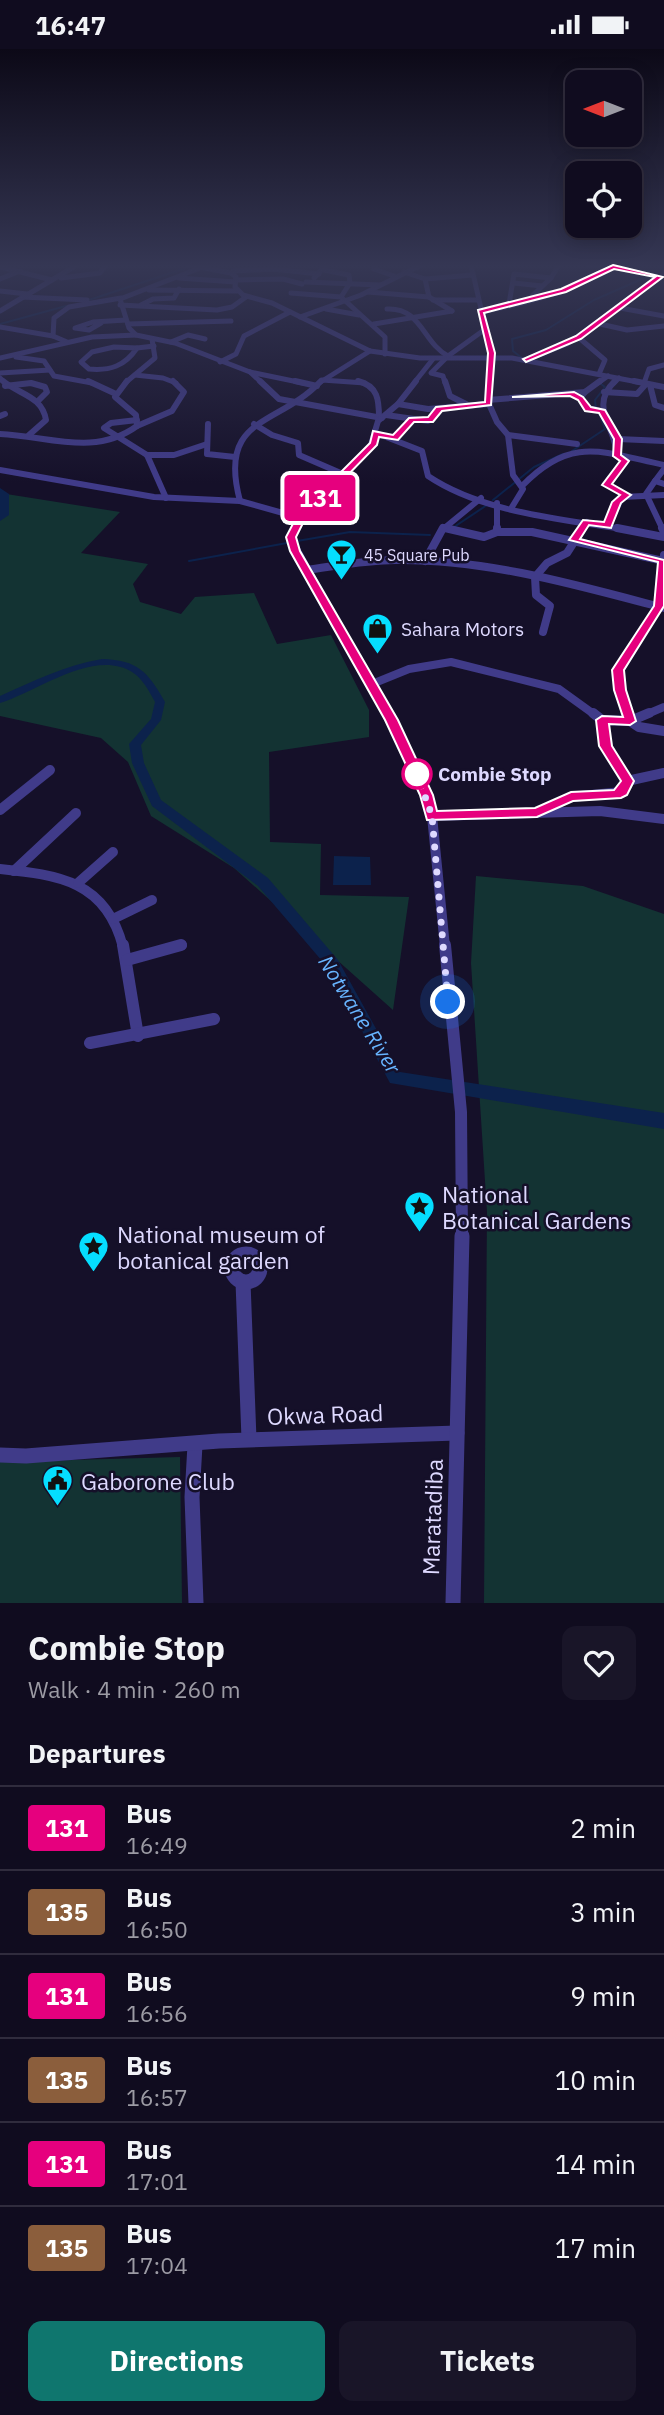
<!DOCTYPE html>
<html lang="en">
<head>
<meta charset="utf-8">
<style>
  body { margin:0; font-family:"IBM Plex Sans",sans-serif; background:#191528; color:#f1f3f6; height:100vh; display:flex; flex-direction:column; font-size:26px; white-space:nowrap }
  * { box-sizing:border-box; margin:0 }
  p { font-size:23px; color:#9c9ba4 }
  .icon { flex:none; width:38px; height:38px; fill:none; stroke:currentColor; stroke-width:2; stroke-linecap:round; stroke-linejoin:round }
  .map { position:relative; height:1554px; overflow:hidden }
  .details { display:flex; flex-direction:column; background:#100c1f; flex:1 }
  .details>* { flex:none }
  .badge { padding:0 14px; border-radius:5px; font-size:24px; line-height:46px }
  .needle { width:46px; rotate:270deg }
  .controls { position:absolute; left:565px; top:21px; display:grid; gap:14px }
  .controls a { display:grid; place-items:center; width:77px; height:77px; border-radius:14px; background:#100c1f; box-shadow:0 4px 18px #0003,0 0 0 2px #302c3d; font-size:35px }
  .you { position:absolute; width:35px; height:35px; margin:-18px; border:5px solid #fff; border-radius:50%; background:#1a73e8; box-shadow:0 0 0 10px #1a73e833 }
  .map>.badge { position:absolute; translate:-50% -50%; box-shadow:0 0 0 4px #fff }
  h2 { padding:0 28px; font-size:26px; line-height:63px }
  .round { display:grid; place-items:center; flex:none; width:74px; height:74px; border-radius:14px; background:#191528 }
  .overview { display:flex; align-items:center; justify-content:space-between; height:119px; padding:0 28px }
  h1 { font-size:33px; font-weight:700; line-height:52px }
  .button { display:flex; gap:14px; margin-top:auto; padding:14px 28px }
  .button a { flex:1; height:80px; border-radius:14px; background:#0f766e; color:#fff; font-size:28px; font-weight:700; line-height:80px; text-align:center }
  .button a+a { background:#191528; color:#f1f3f6 }
  ul { padding:0; list-style:none }
  li { display:flex; align-items:center; gap:21px; height:84px; padding:0 28px; border-top:2px solid #302c3d }
  li div { flex:1 }
  li b { display:block; font-size:26px }
  li em { font-style:normal }
  li .badge { min-width:77px; font-weight:700; text-align:center }
  .status { display:flex; justify-content:space-between; align-items:center; height:49px; padding:0 35px; background:#100c1f; direction:ltr }
  .status svg { height:19px; fill:currentColor }
  .map>svg:first-child { display:block }
  .green { fill:#133333 }
  .water { fill:#0c224c }
  .lines { fill:none; stroke-linecap:round; stroke-linejoin:round }
  .stream { stroke:#0c224c; stroke-width:2 }
  .river { fill:#0c224c; fill-rule:evenodd }
  .minor-far5 { stroke:#403b89; stroke-width:5 }
  .minor-far4 { stroke:#403b89; stroke-width:6 }
  .minor-far3 { stroke:#403b89; stroke-width:8 }
  .minor-far2 { stroke:#403b89; stroke-width:10 }
  .minor-far1 { stroke:#403b89; stroke-width:12 }
  .minor { stroke:#403b89; stroke-width:15 }
  .line { fill:#e6007e; stroke:#fff; stroke-width:2 }
  .walk { stroke:#ded9ff; stroke-width:7; stroke-dasharray:0 12.6 }
  .stop-dot { fill:#fff; stroke:#e6007e; stroke-width:3.5 }
  .labels { text-anchor:middle; dominant-baseline:central; stroke-width:5; stroke-linejoin:round; paint-order:stroke }
  .far-poi-label { font-size:16px; fill:#ded9ff; stroke:#151029; text-anchor:start }
  .poi-label { font-size:19px; fill:#ded9ff; stroke:#151029; text-anchor:start }
  .stop-label { font-size:19px; font-weight:bold; fill:#ded9ff; stroke:#151029; text-anchor:start }
  .water-label { font-size:21px; font-style:italic; fill:#67b4ff; stroke:#151029 }
  .near-poi-label { font-size:23px; fill:#ded9ff; stroke:#151029; text-anchor:start }
  .near-street-label { font-size:23px; fill:#ded9ff; stroke:#151029 }
</style>
</head>
<body>
<div class="status"><b>16:47</b><svg viewBox="0 0 49 12"><path d="M0 12V9h3v3zM5 12V6h3v6zM10 12V3h3v9zM15 12V0h3v12zM26 1h20v11H26zM47 4h2v5h-2z"/></svg></div>
<div class="map">
<svg width="664" height="1554" viewBox="0 0 664 1554">
  <rect width="100%" height="100%" fill="#151029"/>
  <g class="green">
    <polygon points="0,444 120,463 81,504 148,515 133,535 140,553 181,565 195,548 254,544 277,595 331,586 369,661 369,688 269,703 270,793 321,795 320,846 409,848 393,961 234,819 151,767 128,713 101,689 0,667"/>
    <polygon points="476,827 583,837 664,865 664,1554 484,1554 487,1163 471,914"/>
    <polygon points="180,1408 182,1554 0,1554 0,1413"/>
  </g>
  <polygon class="water" points="334,807 370,808 371,836 333,836"/>
  <g class="lines">
    <g class="stream">
      <polyline points="654,225 664,221"/>
      <polyline points="89,251 189,218"/>
      <polyline points="0,275 66,257"/>
      <polyline points="522,309 513,302 512,290 546,281 594,251 649,227"/>
      <polyline points="596,360 595,351 605,338 601,335"/>
      <polyline points="572,402 605,380 599,364"/>
      <polyline points="493,451 534,418 563,405"/>
      <polyline points="454,478 487,456"/>
      <polyline points="297,492 350,483 430,486"/>
      <polyline points="189,512 287,494"/>
    </g>
    <g class="river">
      <polygon points="0,439 9,445 9,466 0,472"/>
      <path d="M102 610C138 611 148 623 165 653L161 671 141 696 144 714 161 751 268 829 338 911 400 1023 664 1064V1080L390 1034 328 919 258 837 152 757 132 714 129 695 151 670 155 653C149 642 143 630 132 623 94 599 36 643 0 654V647C34 632 65 616 102 610Z"/>
    </g>
    <g class="minor-far5">
      <polyline points="189,216 231,224 236,228 235,238 243,246 272,254 370,302 420,309 512,309 643,334"/>
      <polyline points="376,216 374,220 394,227"/>
      <polyline points="471,216 491,303 490,334"/>
      <polyline points="589,216 614,217"/>
      <polyline points="0,218 52,231"/>
      <polyline points="613,218 660,228"/>
      <polyline points="200,219 120,250 129,279 136,286 175,294 250,323 303,334"/>
      <polyline points="324,221 349,226 350,234 341,248"/>
      <polyline points="233,222 273,220 319,225"/>
      <polyline points="404,223 425,230 429,248 452,262"/>
      <polyline points="61,229 100,224 106,216"/>
      <polyline points="179,229 235,233"/>
      <polyline points="314,229 326,216"/>
      <polyline points="0,230 20,222"/>
      <polyline points="425,230 472,226"/>
      <polyline points="235,231 283,230 302,235"/>
      <polyline points="306,233 380,236"/>
      <polyline points="514,234 542,237"/>
      <polyline points="149,241 237,242"/>
      <polyline points="0,242 27,245"/>
      <polyline points="368,243 429,248"/>
      <polyline points="291,244 341,248 385,288 385,305"/>
      <polyline points="532,247 551,229 559,216"/>
      <polyline points="22,248 87,251"/>
      <polyline points="433,251 477,251"/>
      <polyline points="509,255 514,225 551,229"/>
      <polyline points="120,256 217,261 232,258 246,248"/>
      <polyline points="141,256 153,250 174,249 179,240"/>
      <polyline points="620,259 664,267"/>
      <polyline points="326,260 359,266"/>
      <path d="M387 260C421 258 423 294 448 307"/>
      <polyline points="0,262 77,216"/>
      <path d="M480 263C526 255 576 242 615 216"/>
      <polyline points="300,268 361,246 421,216"/>
      <polyline points="101,274 89,281 75,279 93,273 126,271"/>
      <polyline points="128,275 231,272"/>
      <polyline points="374,275 452,262"/>
      <polyline points="600,275 627,281 664,277"/>
      <polyline points="0,278 53,287"/>
      <polyline points="578,288 605,311 599,325"/>
      <polyline points="67,293 53,287 54,269 69,258 121,249"/>
      <polyline points="171,293 188,286 205,290"/>
      <path d="M114 298 137 299C125 317 110 322 89 320L81 313 92 303Z"/>
      <polyline points="137,299 154,297"/>
      <polyline points="448,307 484,281"/>
      <polyline points="16,308 44,312 54,327 92,334"/>
      <polyline points="0,309 92,288 136,286"/>
      <polyline points="445,310 431,324 443,327 445,334"/>
      <polyline points="526,311 567,295 664,225"/>
      <polyline points="220,313 236,305 244,287 290,263"/>
      <polyline points="250,323 262,334"/>
      <polyline points="0,324 50,321"/>
      <polyline points="135,326 163,329 176,334"/>
      <polyline points="0,329 5,334"/>
      <polyline points="322,331 365,334"/>
      <polyline points="125,334 155,309 152,290"/>
      <polyline points="319,334 370,302"/>
      <polyline points="414,334 433,310"/>
      <polyline points="598,334 608,327"/>
      <polyline points="614,334 619,329"/>
      <polyline points="644,334 649,320 664,316"/>
    </g>
    <g class="minor-far4">
      <path d="M3 332C20 346 42 347 46 371L29 386"/>
      <polyline points="88,332 116,345"/>
      <polyline points="260,332 279,350 382,369"/>
      <polyline points="295,332 317,337"/>
      <path d="M358 332C378 337 379 351 379 369"/>
      <polyline points="445,332 450,347 466,355"/>
      <polyline points="490,332 489,355 497,373 508,386 513,426 523,440 512,458"/>
      <path d="M615 332C588 358 616 377 617 407"/>
      <polyline points="634,332 664,338"/>
      <polyline points="650,336 655,356 664,359"/>
      <polyline points="5,337 31,334 45,338 47,343 38,352"/>
      <polyline points="585,343 580,349 587,359 602,362"/>
      <polyline points="604,343 637,345 646,335"/>
      <polyline points="488,351 585,343 600,332"/>
      <polyline points="398,355 428,360 489,355"/>
      <polyline points="386,366 428,372 439,360"/>
      <polyline points="0,367 5,365"/>
      <polyline points="137,371 111,374 104,379 147,406 166,449"/>
      <polyline points="208,375 207,405 235,408"/>
      <polyline points="254,375 272,386 298,394 299,406 343,425"/>
      <polyline points="137,377 172,362 184,343 173,332"/>
      <path d="M376 384 422 402 428 427C483 464 562 470 627 481"/>
      <path d="M0 385C49 387 94 408 137 377L136 366 115 348 127 332"/>
      <polyline points="508,386 577,395"/>
      <polyline points="618,390 664,392"/>
      <polyline points="147,406 174,406 207,395"/>
      <polyline points="625,409 625,414 606,435 626,446"/>
      <polyline points="664,420 655,432 664,435"/>
      <polyline points="0,421 154,448 240,452 301,469"/>
      <polyline points="655,432 646,445 663,481"/>
      <path d="M522 437C571 386 602 403 664 416"/>
      <path d="M240 452C217 366 278 378 321 332"/>
      <polyline points="497,454 497,481"/>
      <polyline points="608,477 622,448 664,446"/>
      <polyline points="443,479 453,481"/>
      <polyline points="295,481 301,469 370,399 378,372 398,355 416,332"/>
      <polyline points="442,481 481,449"/>
      <polyline points="582,481 587,473"/>
    </g>
    <g class="minor-far3">
      <polyline points="296,479 291,491 388,666"/>
      <polyline points="445,479 484,488 497,483 532,483 664,512"/>
      <polyline points="497,479 497,483"/>
      <polyline points="617,479 664,488"/>
      <polyline points="662,479 664,483"/>
      <polyline points="425,512 443,479"/>
      <path d="M306 521C336 517 366 511 396 511 487 510 577 536 664 559"/>
      <polyline points="543,583 550,557 536,546 535,528 547,514 567,504 583,479"/>
      <polyline points="372,635 409,620 451,613 559,640 595,666"/>
      <polyline points="628,666 618,625 659,557 664,506"/>
      <polyline points="645,666 664,658"/>
    </g>
    <g class="minor-far2">
      <polyline points="387,664 426,746 432,767 445,898"/>
      <polyline points="628,664 630,672 639,678 664,682"/>
      <polyline points="602,671 630,672 649,664"/>
      <polyline points="627,732 664,724"/>
      <polyline points="0,761 50,721"/>
      <polyline points="537,764 571,748 622,743 627,732 606,697 602,671 593,664"/>
      <polyline points="432,767 600,762 664,770"/>
      <path d="M0 820C59 826 106 832 123 898"/>
      <polyline points="14,822 76,764"/>
      <polyline points="78,834 113,803"/>
      <polyline points="113,870 152,851"/>
      <polyline points="175,898 182,896"/>
    </g>
    <g class="minor-far1">
      <polyline points="123,896 138,987"/>
      <polyline points="445,896 461,1063 462,1189"/>
      <polyline points="127,911 181,896"/>
      <polyline points="90,994 214,970"/>
    </g>
    <g class="minor">
      <circle cx="246" cy="1219" r="14"/>
      <polyline points="243,1233 249,1390"/>
      <polyline points="195,1396 192,1448 196,1554"/>
      <polyline points="0,1406 26,1407 219,1392 457,1384"/>
      <polyline points="453,1554 462,1187"/>
    </g>
  </g>
  <linearGradient id="sky" x2="0" y2="1"><stop stop-color="#0c0917"/><stop offset="0.5" stop-color="#353754"/><stop offset="1" stop-color="#353754" stop-opacity="0"/></linearGradient>
  <rect width="664" height="434" fill="url(#sky)"/>
  <polygon class="line" points="613,216 663,228 581,290 526,313 523,310 576,287 655,228 614,220 566,243 484,264 495,304 491,356 442,362 433,373 414,373 398,391 379,388 377,396 305,470 296,488 300,502 398,671 433,746 437,762 535,759 571,743 614,741 621,732 599,697 596,671 602,667 623,668 614,641 612,621 654,557 658,513 569,491 583,471 604,473 612,453 620,446 602,436 620,412 613,407 614,390 599,364 585,362 578,351 570,347 512,348 574,343 583,348 591,358 605,361 622,390 621,406 629,412 612,435 631,446 621,454 611,479 589,476 580,490 664,511 664,557 624,621 626,641 636,672 630,676 609,675 612,697 634,732 627,746 621,749 573,752 537,768 427,771 420,746 385,671 290,502 286,488 297,467 370,394 373,382 393,386 409,369 428,368 436,358 485,353 488,304 478,261 561,240"/>
  <g class="lines">
    <polyline class="walk" points="417,725 432,767 448,953"/>
  </g>
  <defs>
    <symbol id="bar-pin" viewBox="-11 -11 22 30"><path d="M0 17L-7.5 6A9.5 9.5 0 1 1 7.5 6Z" fill="#05deff" stroke="#151029"/><path d="M-6-5H6L.8 .8V4.5H3.5V6h-7V4.5H-.8V.8Z" fill="#111"/></symbol>
    <symbol id="shop-pin" viewBox="-11 -11 22 30"><path d="M0 17L-7.5 6A9.5 9.5 0 1 1 7.5 6Z" fill="#05deff" stroke="#151029"/><path d="M-5-2.5h2.3a2.7 3.5 0 0 1 5.4 0H5L5.5 6h-11ZM-1.5-2.5h3a1.5 2.3 0 0 0-3 0Z" fill="#111"/></symbol>
    <symbol id="sight-pin" viewBox="-11 -11 22 30"><path d="M0 17L-7.5 6A9.5 9.5 0 1 1 7.5 6Z" fill="#05deff" stroke="#151029"/><path d="M0-6L1.8-2.2L6-1.7L2.9 1.2L3.7 5.4L0 3.3L-3.7 5.4L-2.9 1.2L-6-1.7L-1.8-2.2Z" fill="#111"/></symbol>
    <symbol id="civic-pin" viewBox="-11 -11 22 30"><path d="M0 17L-7.5 6A9.5 9.5 0 1 1 7.5 6Z" fill="#05deff" stroke="#151029"/><path d="M-.6-6.5H3V-4.5H.6V-3L4-1V1h2V6H-6V1h2V-1L-.6-3ZM-1.2 2.5V6h2.4V2.5Z" fill="#111"/></symbol>
  </defs>
  <g fill-rule="evenodd">
    <use href="#bar-pin" x="324" y="488" width="35" height="47"/>
    <use href="#shop-pin" x="360" y="562" width="35" height="47"/>
    <use href="#sight-pin" x="402" y="1140" width="35" height="47"/>
    <use href="#sight-pin" x="76" y="1180" width="35" height="47"/>
    <use href="#civic-pin" x="40" y="1414" width="35" height="47"/>
  </g>
  <circle class="stop-dot" cx="417" cy="725" r="14"/>
  <g class="labels">
    <g class="far-poi-label">
      <text x="364" y="506">45 Square Pub</text>
    </g>
    <g class="poi-label">
      <text x="401" y="580">Sahara Motors</text>
    </g>
    <g class="stop-label">
      <text x="438" y="725">Combie Stop</text>
    </g>
    <g class="water-label">
      <text transform="translate(360 965) rotate(58)">Notwane River</text>
    </g>
    <g class="near-poi-label">
      <text x="442" y="1145">National<tspan x="442" dy="26">Botanical Gardens</tspan></text>
      <text x="117" y="1185">National museum of<tspan x="117" dy="26">botanical garden</tspan></text>
      <text x="81" y="1432">Gaborone Club</text>
    </g>
    <g class="near-street-label">
      <text transform="translate(325 1365) rotate(-2)">Okwa Road</text>
      <text transform="translate(432 1468) rotate(-88)">Maratadiba</text>
    </g>
  </g>
</svg>
<div class="controls">
<a><svg class="needle" viewBox="-14 -14 28 28"><path d="M0-13l5 13h-10z" fill="#e53935"/><path d="M0 13l5-13h-10z" fill="#9c9ba4"/></svg></a>
<a><svg class="icon" aria-label="locate" viewBox="0 0 24 24"><circle cx="12" cy="12" r="6"/><path d="M12 2v4M12 18v4M2 12h4M18 12h4"/></svg></a>
</div>
<div class="you" style="left:448px;top:953px"></div>
<b class="badge" style="left:320px;top:449px;background:#e6007e;color:#fff">131</b>
</div>
<section class="details">
<div class="overview"><div><h1>Combie Stop</h1><p>Walk · 4 min · 260 m</p></div><a class="round"><svg class="icon" aria-label="heart" viewBox="0 0 24 24"><path d="M12 20l-8-8c-3-5 5-10 8-4 3-6 11-1 8 4z"/></svg></a></div>
<h2>Departures</h2>
<ul>
<li><span class="badge" style="background:#e6007e;color:#fff">131</span><div><b>Bus</b><p>16:49</p></div><em>2 min</em></li>
<li><span class="badge" style="background:#8b5e3c;color:#fff">135</span><div><b>Bus</b><p>16:50</p></div><em>3 min</em></li>
<li><span class="badge" style="background:#e6007e;color:#fff">131</span><div><b>Bus</b><p>16:56</p></div><em>9 min</em></li>
<li><span class="badge" style="background:#8b5e3c;color:#fff">135</span><div><b>Bus</b><p>16:57</p></div><em>10 min</em></li>
<li><span class="badge" style="background:#e6007e;color:#fff">131</span><div><b>Bus</b><p>17:01</p></div><em>14 min</em></li>
<li><span class="badge" style="background:#8b5e3c;color:#fff">135</span><div><b>Bus</b><p>17:04</p></div><em>17 min</em></li>
</ul>
<div class="button"><a>Directions</a><a>Tickets</a></div>
</section>
</body>
</html>
